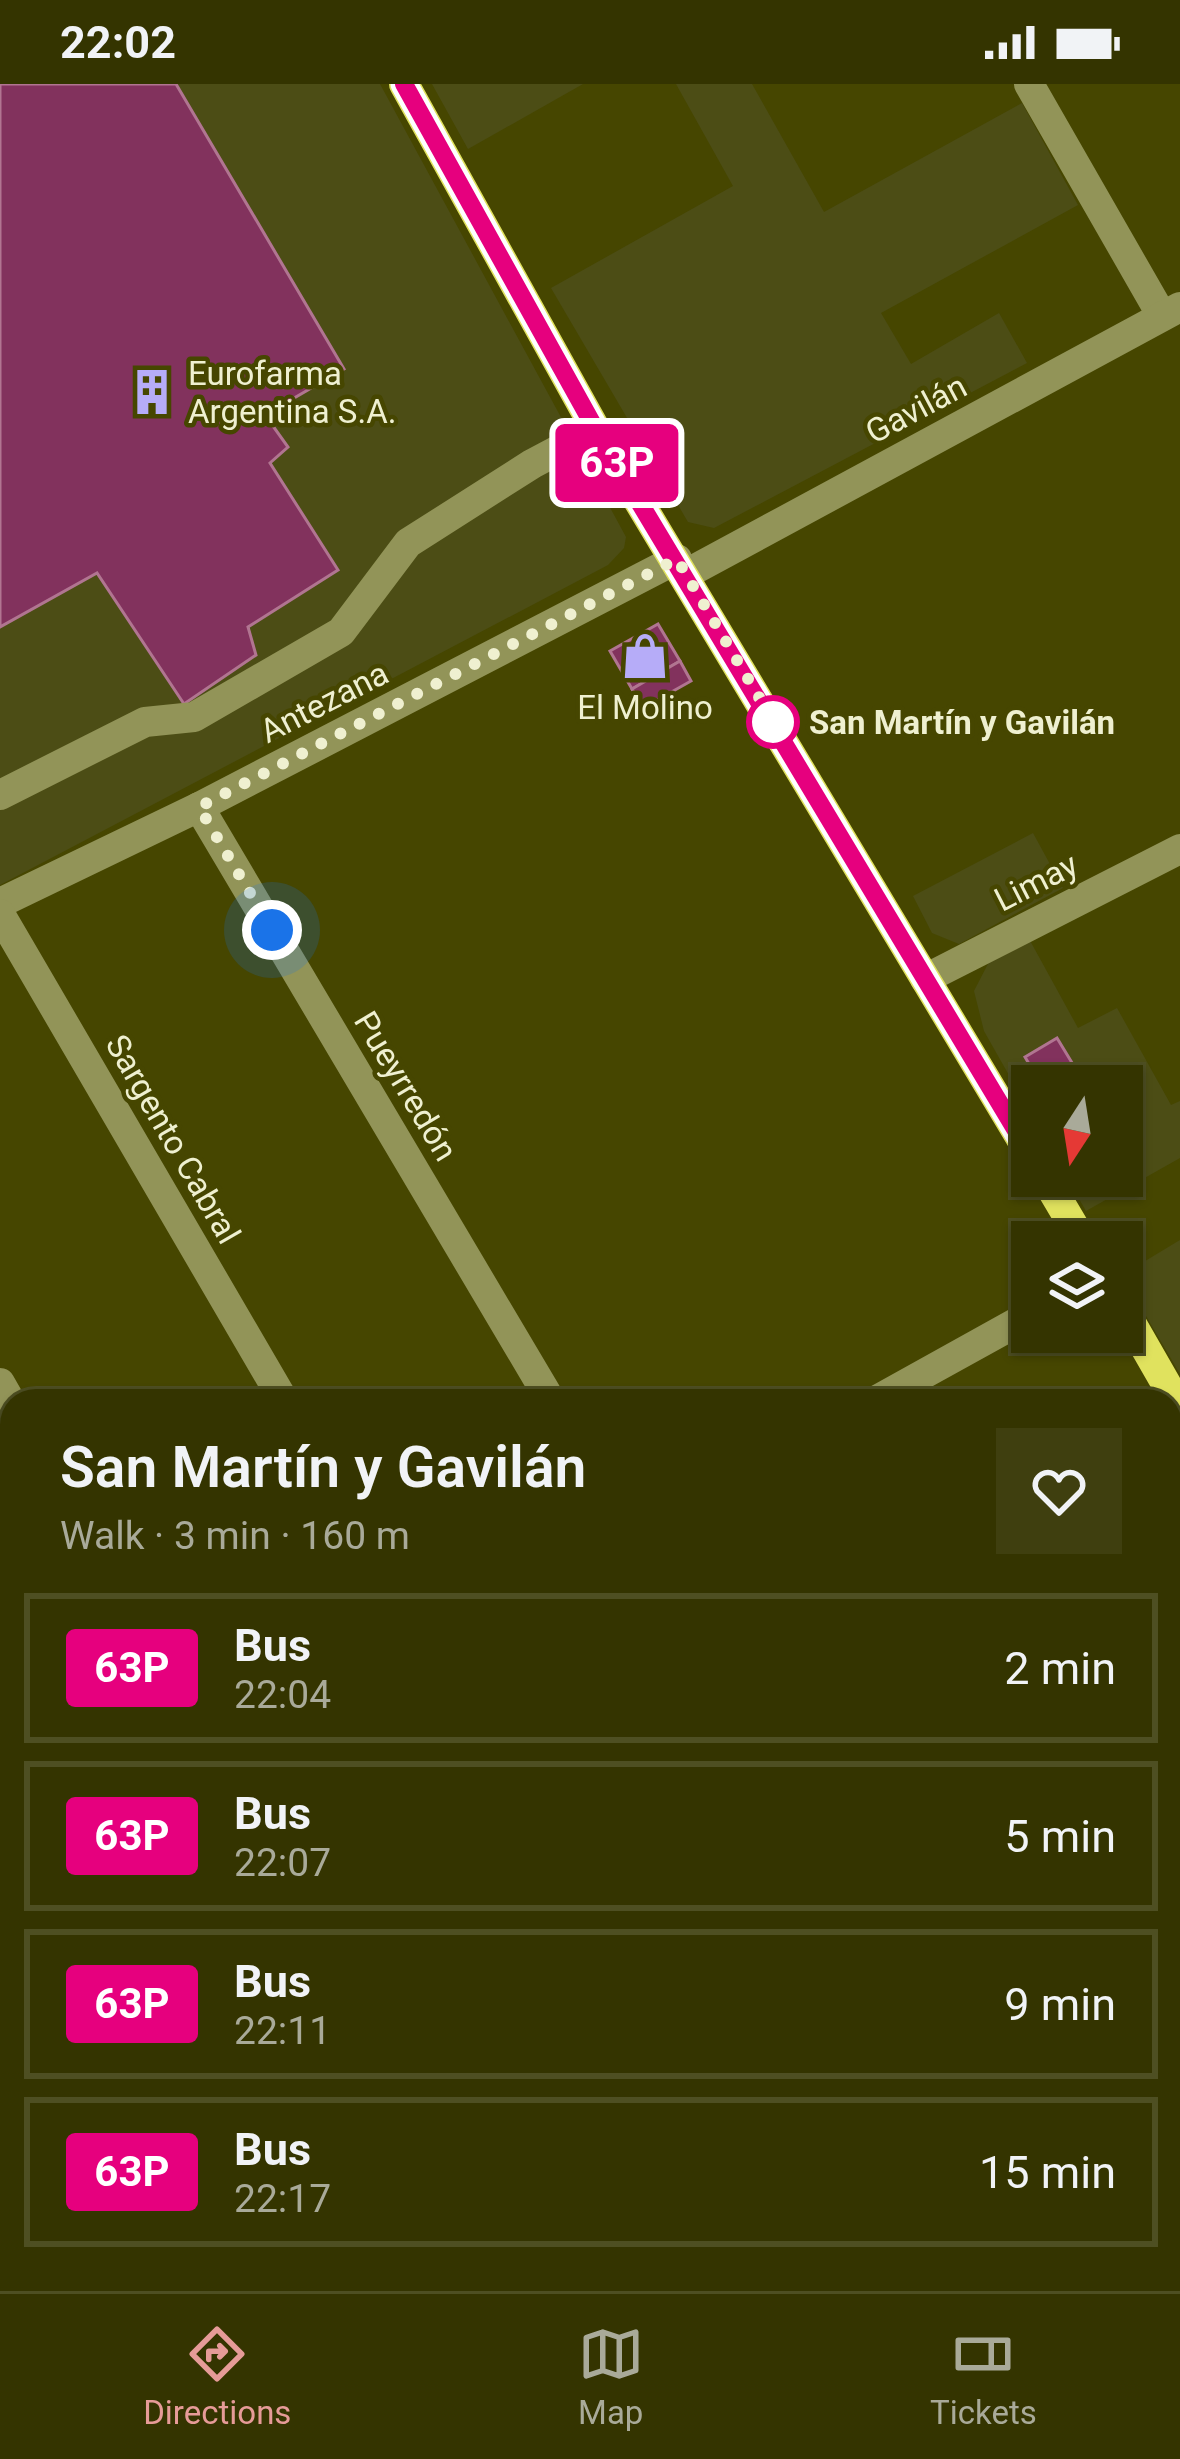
<!DOCTYPE html>
<html lang="en">
<head>
<meta charset="utf-8">
<style>
  body { margin:0; font-family:Roboto,sans-serif; background:#3f3f0f; color:#f1f3f6; height:100vh; display:flex; flex-direction:column; font-size:45px; white-space:nowrap }
  * { box-sizing:border-box; margin:0 }
  p { font-size:39px; color:#a9aa99 }
  .icon { flex:none; width:66px; height:66px; fill:none; stroke:currentColor; stroke-width:2; stroke-linecap:round; stroke-linejoin:round }
  .map { position:relative; flex:1; overflow:hidden }
  .side { position:absolute; left:0px; top:1305px; width:1182px; height:903px; display:flex; flex-direction:column; background:#343400; border-radius:36px 36px 0 0; box-shadow:0 3px 9px #0004,0 0 0 3px #4e4f22 }
  .side>* { flex:none }
  .badge { padding:0 24px; border-radius:9px; font-size:42px; line-height:78px }
  .needle { width:78px; rotate:192deg }
  .buttons { position:absolute; left:1011px; top:981px; display:grid; gap:24px }
  .buttons a { display:grid; place-items:center; width:132px; height:132px; border-radius:0px; background:#343400; box-shadow:0 3px 9px #0004,0 0 0 3px #4e4f22; font-size:60px }
  .you { position:absolute; width:60px; height:60px; margin:-30px; border:9px solid #fff; border-radius:50%; background:#1a73e8; box-shadow:0 0 0 18px #1a73e833 }
  .map>.badge { position:absolute; translate:-50% -50%; box-shadow:0 0 0 6px #fff }
  .round { display:grid; place-items:center; flex:none; width:126px; height:126px; border-radius:0px; background:#3f3f0f }
  .overview { display:flex; align-items:center; justify-content:space-between; height:204px; padding:0 60px }
  h1 { font-size:57px; font-weight:600; line-height:90px }
  ul { padding:0; list-style:none }
  li { display:flex; align-items:center; gap:36px; height:150px; margin:0 24px 18px; padding:0 36px; border:6px solid #4e4f22; border-radius:0px }
  li div { flex:1 }
  li b { display:block; font-size:45px }
  li em { font-style:normal }
  li .badge { min-width:132px; font-weight:700; text-align:center }
  .status { display:flex; justify-content:space-between; align-items:center; height:84px; padding:0 60px; background:#343400; direction:ltr }
  .status svg { height:33px; fill:currentColor }
  .tab-bar { display:flex; justify-content:space-around; align-items:center; height:168px; border-top:3px solid #4e4f22; background:#343400; font-size:33px; color:#a9aa99 }
  .tab-bar a { display:grid; justify-items:center; gap:6px }
  .tab-bar .current { color:#e69b98 }
  .map>svg:first-child { display:block }
  .built { fill:#4c4d15 }
  .green { fill:#834e2e }
  .building { fill:#82325d; stroke:#b17591; stroke-width:3 }
  .lines { fill:none; stroke-linecap:round; stroke-linejoin:round }
  .minor { stroke:#929458; stroke-width:30 }
  .major { stroke:#e0e25e; stroke-width:30 }
  .line-casing { stroke:#fff; stroke-width:27 }
  .line { stroke:#e6007e; stroke-width:18 }
  .walk { stroke:#eff0d0; stroke-width:12; stroke-dasharray:0 21.6 }
  .stop-dot { fill:#fff; stroke:#e6007e; stroke-width:6 }
  .labels { text-anchor:middle; dominant-baseline:central; stroke-width:9; stroke-linejoin:round; paint-order:stroke }
  .poi-label { font-size:33px; fill:#eff0d0; stroke:#464600; text-anchor:start }
  .street-label { font-size:33px; fill:#eff0d0; stroke:#464600 }
  .stop-label { font-size:33px; font-weight:bold; fill:#eff0d0; stroke:#464600; text-anchor:start }
</style>
</head>
<body>
<div class="status"><b>22:02</b><svg viewBox="0 0 49 12"><path d="M0 12V9h3v3zM5 12V6h3v6zM10 12V3h3v9zM15 12V0h3v12zM26 1h20v11H26zM47 4h2v5h-2z"/></svg></div>
<div class="map">
<svg width="1180" height="2207" viewBox="0 0 1180 2207">
  <rect width="100%" height="100%" fill="#464600"/>
  <g class="built">
    <polygon points="0,0 380,0 626,453 624,464 608,481 0,801"/>
    <polygon points="432,0 583,0 468,65"/>
    <polygon points="676,0 752,0 824,128 1022,19 1078,121 881,229 911,280 999,229 1027,279 714,444 688,438 551,204 733,102"/>
    <polygon points="1033,749 1063,804 959,860 932,849 913,812"/>
    <polygon points="1028,853 1078,944 1117,924 1171,1021 1180,1017 1180,1074 1086,1127 1066,1092 1122,1092 1122,1002 1032,1002 1032,1032 984,947 974,907 991,874"/>
    <polygon points="1180,1156 1180,1290 1122,1191"/>
    <polygon points="1180,1923 1180,1992 1170,1977 1170,1934"/>
  </g>
  <polygon class="green" points="0,1904 12,1924 12,2071 0,2078"/>
  <g class="building">
    <polygon points="0,0 176,0 344,285 265,331 288,363 270,379 338,486 248,543 256,571 184,620 97,489 0,543"/>
    <polygon points="658,540 680,577 632,605 610,567"/>
    <polygon points="680,577 691,597 643,624 632,605"/>
    <polygon points="1057,954 1083,997 1074,1002 1042,1002 1025,973"/>
  </g>
  <g class="lines">
    <g class="minor">
      <polyline points="1029,0 1162,232"/>
      <polyline points="686,490 1180,223"/>
      <polyline points="0,711 145,638 194,633 341,548 408,459 532,380 596,346"/>
      <polyline points="199,723 551,1317"/>
      <polyline points="0,819 199,723 677,475"/>
      <polyline points="0,830 284,1317"/>
      <polyline points="925,895 1180,765"/>
      <polyline points="0,1299 12,1320"/>
      <polyline points="875,1317 1032,1230"/>
      <polyline points="0,1759 12,1779"/>
      <polyline points="1170,1898 1180,1892"/>
      <polyline points="1170,2004 1180,2021"/>
      <polyline points="0,2140 12,2133"/>
      <polyline points="227,2196 234,2207"/>
      <polyline points="492,2196 498,2207"/>
      <polyline points="846,2196 853,2207"/>
      <polyline points="640,2207 659,2196"/>
    </g>
    <g class="major">
      <polyline points="404,0 596,346 1032,1073"/>
      <polyline points="1044,1092 1083,1158"/>
      <polyline points="1122,1223 1180,1324"/>
    </g>
  </g>
  <g class="lines">
    <defs>
      <polyline id="line" points="404,0 596,346 1032,1073"/>
    </defs>
    <use href="#line" class="line-casing"/>
    <use href="#line" class="line"/>
    <polyline class="walk" points="272,846 199,723 677,475 782,652 773,638"/>
  </g>
  <defs>
    <symbol id="building-bare" viewBox="-9 -9 18 18"><path d="M-4-6H4V6H1V3H-1V6H-4ZM-2.5-4.3h1.7v1.8h-1.7ZM.8-4.3h1.7v1.8H.8ZM-2.5-1h1.7V.8h-1.7ZM.8-1h1.7V.8H.8Z" fill="#b6acf8" stroke="#464600" stroke-width="2.5" paint-order="stroke"/></symbol>
    <symbol id="shop-bare" viewBox="-9 -9 18 18"><path d="M-5-2.5h2.3a2.7 3.5 0 0 1 5.4 0H5L5.5 6h-11ZM-1.5-2.5h3a1.5 2.3 0 0 0-3 0Z" fill="#b6acf8" stroke="#464600" stroke-width="2.5" paint-order="stroke"/></symbol>
  </defs>
  <g fill-rule="evenodd">
    <use href="#building-bare" x="119" y="275" width="66" height="66"/>
    <use href="#shop-bare" x="612" y="539" width="66" height="66"/>
  </g>
  <circle class="stop-dot" cx="773" cy="638" r="24"/>
  <g class="labels">
    <g class="poi-label">
      <text x="188" y="289">Eurofarma<tspan x="188" dy="38">Argentina S.A.</tspan></text>
      <text x="645" y="623" text-anchor="middle">El Molino</text>
    </g>
    <g class="street-label">
      <text transform="translate(916 325) rotate(-28)">Gavilán</text>
      <text transform="translate(324 618) rotate(-27)">Antezana</text>
      <text transform="translate(1036 798) rotate(-27)">Limay</text>
      <text transform="translate(406 1002) rotate(59)">Pueyrredón</text>
      <text transform="translate(173 1055) rotate(60)">Sargento Cabral</text>
    </g>
    <g class="stop-label">
      <text x="809" y="638">San Martín y Gavilán</text>
    </g>
  </g>
</svg>
<div class="buttons">
<a><svg class="needle" viewBox="-14 -14 28 28"><path d="M0-13l5 13h-10z" fill="#e53935"/><path d="M0 13l5-13h-10z" fill="#a9aa99"/></svg></a>
<a><svg class="icon" aria-label="layers" viewBox="0 0 24 24"><path d="M12 4l9 5-9 5-9-5zM3 14l9 5 9-5"/></svg></a>
</div>
<div class="you" style="left:272px;top:846px"></div>
<b class="badge" style="left:617px;top:379px;background:#e6007e;color:#fff">63P</b>
<section class="side">
<div class="overview"><div><h1>San Martín y Gavilán</h1><p>Walk · 3 min · 160 m</p></div><a class="round"><svg class="icon" aria-label="heart" viewBox="0 0 24 24"><path d="M12 20l-8-8c-3-5 5-10 8-4 3-6 11-1 8 4z"/></svg></a></div>
<ul>
<li><span class="badge" style="background:#e6007e;color:#fff">63P</span><div><b>Bus</b><p>22:04</p></div><em>2 min</em></li>
<li><span class="badge" style="background:#e6007e;color:#fff">63P</span><div><b>Bus</b><p>22:07</p></div><em>5 min</em></li>
<li><span class="badge" style="background:#e6007e;color:#fff">63P</span><div><b>Bus</b><p>22:11</p></div><em>9 min</em></li>
<li><span class="badge" style="background:#e6007e;color:#fff">63P</span><div><b>Bus</b><p>22:17</p></div><em>15 min</em></li>
</ul>
</section>
</div>
<nav class="tab-bar">
<a class="current"><svg class="icon" aria-label="directions" viewBox="0 0 24 24"><path d="M12 3l9 9-9 9-9-9zM9 14v-3h6M13 9l2 2-2 2"/></svg>Directions</a>
<a><svg class="icon" aria-label="map" viewBox="0 0 24 24"><path d="M3 6l6-2 6 2 6-2v14l-6 2-6-2-6 2zM9 4v14M15 6v14"/></svg>Map</a>
<a><svg class="icon" aria-label="tickets" viewBox="0 0 24 24"><path d="M3 7h18v10H3zM15 7v10"/></svg>Tickets</a>
</nav>
</body>
</html>
